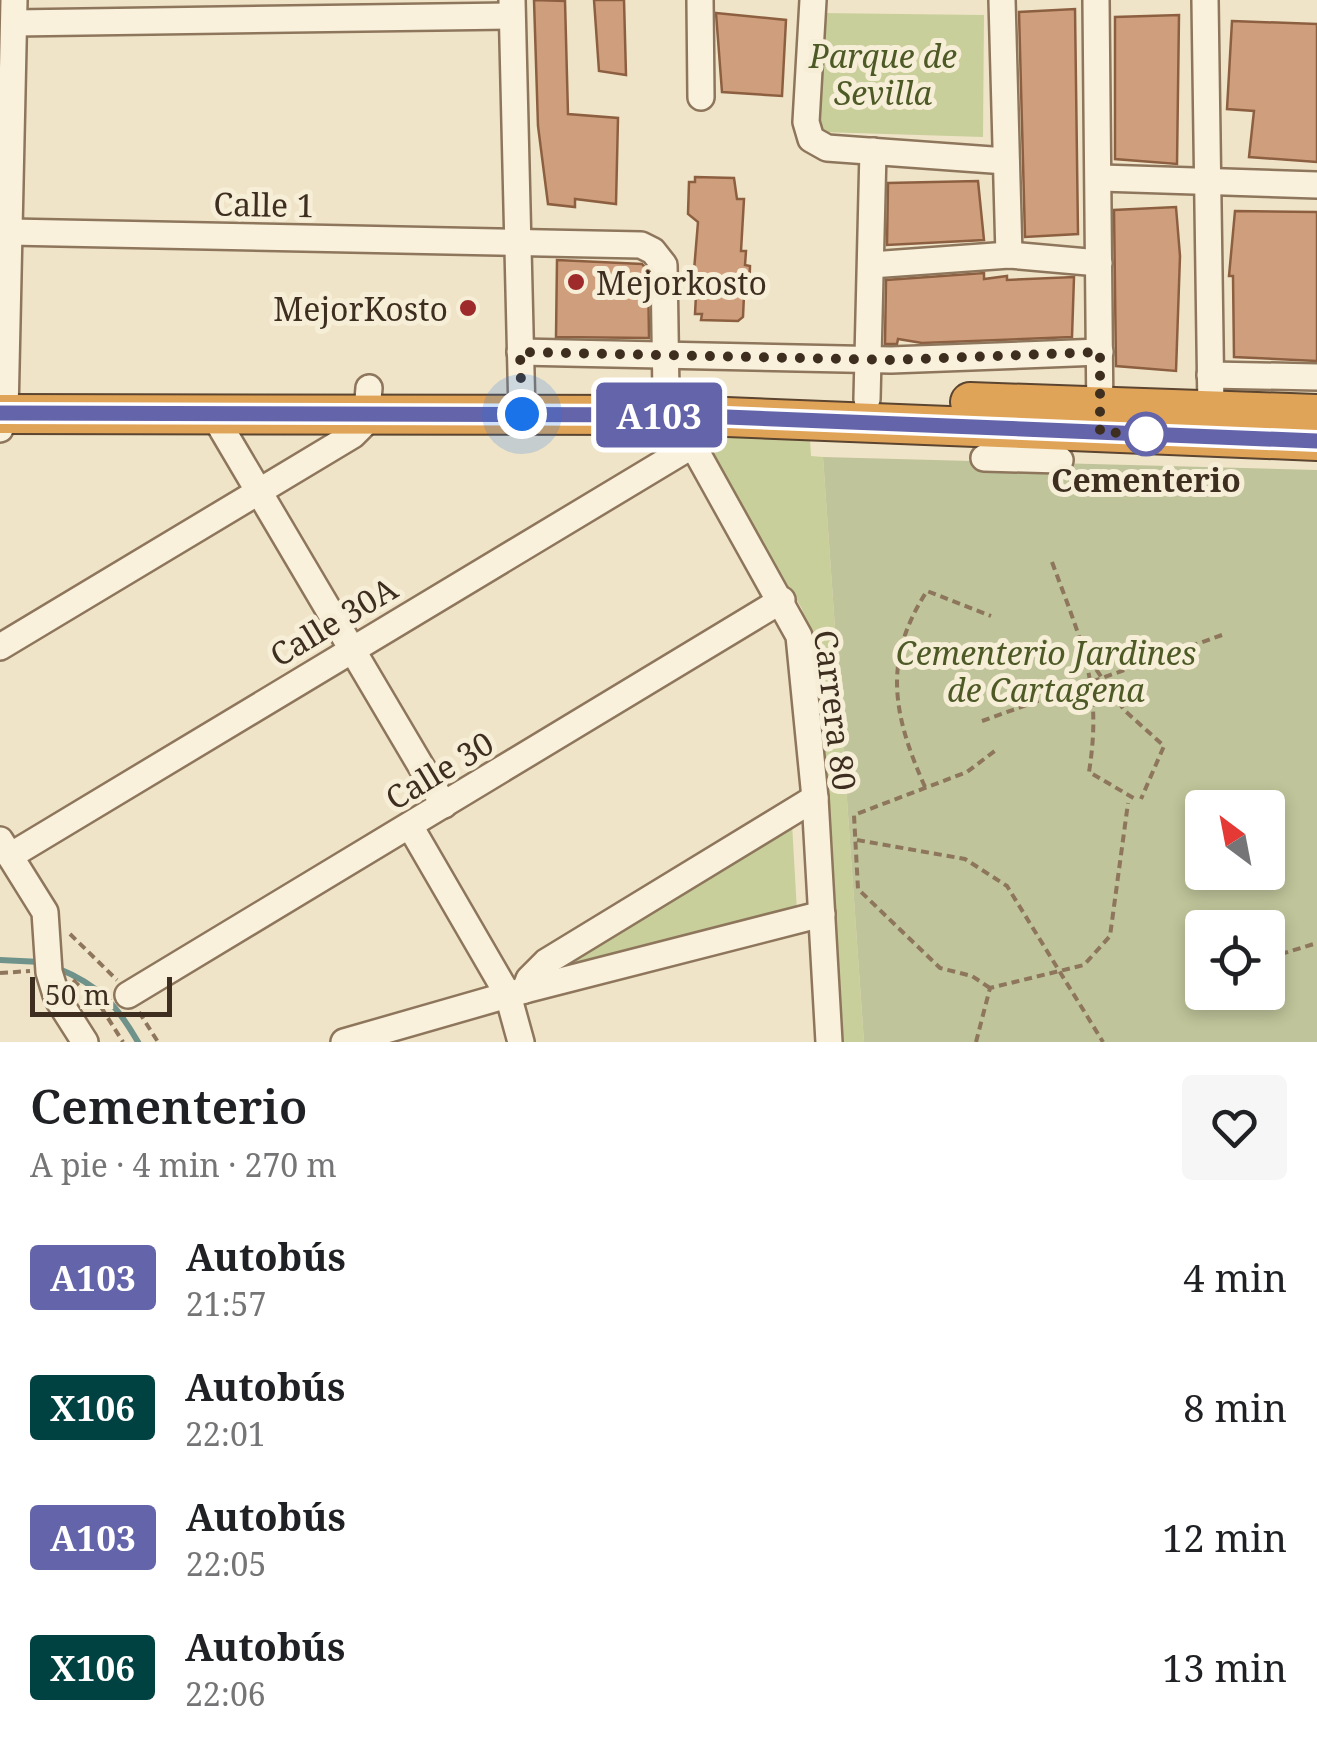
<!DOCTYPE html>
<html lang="es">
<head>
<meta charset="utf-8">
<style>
  body { margin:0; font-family:"Noto Serif",serif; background:#f6f6f6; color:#202124; height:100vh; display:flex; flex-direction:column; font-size:38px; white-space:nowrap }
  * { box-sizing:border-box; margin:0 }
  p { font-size:32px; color:#757577 }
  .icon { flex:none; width:55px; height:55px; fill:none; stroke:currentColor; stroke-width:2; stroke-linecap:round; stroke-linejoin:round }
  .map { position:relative; height:1042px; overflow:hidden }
  .side { display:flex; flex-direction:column; background:#fff; flex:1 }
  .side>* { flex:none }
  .badge { padding:0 20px; border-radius:8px; font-size:35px; line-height:65px }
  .needle { width:65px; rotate:328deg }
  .controls { position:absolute; left:1185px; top:790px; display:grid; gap:20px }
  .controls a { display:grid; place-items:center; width:100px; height:100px; border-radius:10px; background:#fff; box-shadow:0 5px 15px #0003; font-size:50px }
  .scale { position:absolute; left:30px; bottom:25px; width:142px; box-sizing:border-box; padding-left:10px; border:5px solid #3d2e20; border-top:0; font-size:28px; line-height:35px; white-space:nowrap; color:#3d2e20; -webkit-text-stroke:8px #f7eed8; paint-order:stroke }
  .you { position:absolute; width:50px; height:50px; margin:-25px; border:8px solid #fff; border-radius:50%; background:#1a73e8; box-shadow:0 0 0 15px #1a73e833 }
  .map>.badge { position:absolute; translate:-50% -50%; box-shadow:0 0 0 5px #fff }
  .round { display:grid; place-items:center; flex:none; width:105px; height:105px; border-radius:10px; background:#f6f6f6 }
  .summary { display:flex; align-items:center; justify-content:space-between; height:170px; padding:0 30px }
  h1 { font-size:48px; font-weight:600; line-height:75px }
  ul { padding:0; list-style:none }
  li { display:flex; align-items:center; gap:30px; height:130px; padding:0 30px }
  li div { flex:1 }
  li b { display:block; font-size:38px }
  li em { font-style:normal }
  li .badge { min-width:110px; font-weight:700; text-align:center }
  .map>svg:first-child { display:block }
  .green { fill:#c9cf9b }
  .cemetery { fill:#bfc49a; fill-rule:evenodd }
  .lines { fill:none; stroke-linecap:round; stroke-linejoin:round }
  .stream { stroke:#6f938a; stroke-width:6 }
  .building { fill:#cf9f7d; stroke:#8d5f41; stroke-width:2.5 }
  .minor-casing { stroke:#8d765c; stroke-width:30 }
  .highway-casing { stroke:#5b4430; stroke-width:42 }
  .path { stroke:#8d765c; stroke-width:4; stroke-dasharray:8 5; stroke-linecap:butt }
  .minor { stroke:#faf1dc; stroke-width:25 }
  .highway { stroke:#e0a458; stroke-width:38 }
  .line-casing { stroke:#fff; stroke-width:22 }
  .line { stroke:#6464aa; stroke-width:15 }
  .walk { stroke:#3d2e20; stroke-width:10; stroke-dasharray:0 18 }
  .poi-dot { fill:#9e2a2b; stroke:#f7eed8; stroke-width:4 }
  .stop-dot { fill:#fff; stroke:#6464aa; stroke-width:5 }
  .labels { text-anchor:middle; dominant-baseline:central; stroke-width:10; stroke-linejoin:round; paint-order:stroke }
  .park-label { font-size:32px; font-style:italic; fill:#4d5a26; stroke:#f7eed8 }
  .street-label { font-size:32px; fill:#3d2e20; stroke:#f7eed8 }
  .poi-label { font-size:32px; fill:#3d2e20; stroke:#f7eed8; text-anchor:start }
  .stop-label { font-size:32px; font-weight:bold; fill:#3d2e20; stroke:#f7eed8 }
</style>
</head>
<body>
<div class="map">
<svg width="1317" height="1042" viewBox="0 0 1317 1042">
  <rect width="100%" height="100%" fill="#f0e4c8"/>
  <g class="green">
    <polygon points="821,13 984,15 983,137 821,132"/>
    <polygon points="698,436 810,439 811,456 823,457 864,1042 838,1042 810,637 802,609"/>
    <polygon points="792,823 797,912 545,977"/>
  </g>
  <path class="cemetery" d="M823 457 1317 470V1042H864ZM1202 808H1268V872H1202ZM1202 928H1268V992H1202Z"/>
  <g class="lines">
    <g class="stream">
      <polyline points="0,960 41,962"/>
      <path d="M57 968C99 985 116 1004 138 1042"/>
    </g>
  </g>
  <g class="building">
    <polygon points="534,0 565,1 568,114 618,118 616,204 575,199 575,207 548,204 538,126"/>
    <polygon points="594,0 624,0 626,75 599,71"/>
    <polygon points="1075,9 1078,234 1025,237 1019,12"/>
    <polygon points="716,13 786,20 782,96 722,92"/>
    <polygon points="1179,15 1177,164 1115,159 1115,17"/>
    <polygon points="1232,21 1317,24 1317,162 1249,157 1254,111 1227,109"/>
    <polygon points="695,177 734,178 737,199 744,199 741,251 746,251 745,265 750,266 749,296 744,295 743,317 738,321 701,320 702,314 695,314 696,295 692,295 698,222 688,214 689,182 695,182"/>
    <polygon points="978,181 984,240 887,245 888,183"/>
    <polygon points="1176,207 1180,256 1176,371 1116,366 1114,210"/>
    <polygon points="1235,211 1317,212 1317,361 1234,357 1233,276 1229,276"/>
    <polygon points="557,260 642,264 648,271 649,338 556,337"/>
    <polygon points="984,273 984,279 1007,276 1007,280 1074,277 1072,337 922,343 898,339 897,344 885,344 886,280"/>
  </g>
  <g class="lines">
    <defs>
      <g id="minor">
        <polyline points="512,0 522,414"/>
        <polyline points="700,0 701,97"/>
        <polyline points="813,0 806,122 811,139 827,148 1006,161"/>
        <polyline points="1002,0 1009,255"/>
        <polyline points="1096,0 1100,422"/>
        <polyline points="1205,0 1211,410"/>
        <polyline points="14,23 511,16"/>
        <polyline points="1101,178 1317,185"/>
        <polyline points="10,232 641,245 653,251 664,265 666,394"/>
        <polyline points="871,265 1009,255 1099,263"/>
        <polyline points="520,352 891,360 1100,352"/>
        <polyline points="1210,375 1317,377"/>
        <polyline points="867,399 873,151"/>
        <polyline points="213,414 444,805"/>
        <polyline points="0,429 5,413 14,0"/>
        <polyline points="686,433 799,636 815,798 829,1042"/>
        <polyline points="984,458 1060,460"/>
        <polyline points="0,647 353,435 366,422 369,388"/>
        <polyline points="410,826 508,995 521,1042"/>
        <polyline points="0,840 45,912 49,972 57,998 85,1042"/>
        <polyline points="10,856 693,445"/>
        <polyline points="525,990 529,979 546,962 815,798"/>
        <polyline points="128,995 782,600"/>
        <polyline points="344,1042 525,990 822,914"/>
      </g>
      <g id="highway">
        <polyline points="970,402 1317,414"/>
        <polyline points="0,414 677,415 1317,441"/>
      </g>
    </defs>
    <use href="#minor" class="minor-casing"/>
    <use href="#highway" class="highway-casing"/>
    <g class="path">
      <path d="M1052 562C1081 641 1103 685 1089 772L1137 800"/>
      <polyline points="1089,659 1124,710 1164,746 1141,799"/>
      <polyline points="982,721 1222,635"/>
      <path d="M925 787C893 715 882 660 927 591L991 616"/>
      <polyline points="857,840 965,859 1007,886 1103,1042"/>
      <polyline points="70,934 117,980"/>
      <polyline points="1268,958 1317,943"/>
      <polyline points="0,973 30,971"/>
      <polyline points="73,980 101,1007 123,1042"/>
      <polyline points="990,988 972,976 940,968 858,889 854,815 967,772 996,750"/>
      <polyline points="139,1012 158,1042"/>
      <polyline points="976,1042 990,988 1084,965 1110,936 1128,803"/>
    </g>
    <use href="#minor" class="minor"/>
    <use href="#highway" class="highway"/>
  </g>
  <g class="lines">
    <defs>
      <polyline id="line" points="0,413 677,415 1317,441"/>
    </defs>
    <use href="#line" class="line-casing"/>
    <use href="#line" class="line"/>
    <polyline class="walk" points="522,414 520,352 891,360 1100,352 1100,432 1146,434"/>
  </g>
  <g class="poi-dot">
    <circle cx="576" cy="282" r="10"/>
    <circle cx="468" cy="308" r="10"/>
  </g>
  <circle class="stop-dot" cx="1146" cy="434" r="20"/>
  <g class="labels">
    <g class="park-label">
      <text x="883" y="55">Parque de<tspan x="883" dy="37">Sevilla</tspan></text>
      <text x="1046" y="652">Cementerio Jardines<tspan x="1046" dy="37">de Cartagena</tspan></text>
    </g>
    <g class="street-label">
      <text transform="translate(264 204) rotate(1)">Calle 1</text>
      <text transform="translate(333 621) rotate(-31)">Calle 30A</text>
      <text transform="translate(836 710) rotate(83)">Carrera 80</text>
      <text transform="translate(439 770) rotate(-31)">Calle 30</text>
    </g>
    <g class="poi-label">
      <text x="596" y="282">Mejorkosto</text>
      <text x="448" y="308" text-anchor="end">MejorKosto</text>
    </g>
    <g class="stop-label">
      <text x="1146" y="479">Cementerio</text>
    </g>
  </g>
</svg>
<div class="controls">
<a><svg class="needle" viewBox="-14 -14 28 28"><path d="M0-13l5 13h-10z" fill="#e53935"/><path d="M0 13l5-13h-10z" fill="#757577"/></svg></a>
<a><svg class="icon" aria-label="locate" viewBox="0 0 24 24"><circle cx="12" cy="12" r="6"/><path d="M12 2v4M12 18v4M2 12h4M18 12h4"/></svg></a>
</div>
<div class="scale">50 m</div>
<div class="you" style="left:522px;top:414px"></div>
<b class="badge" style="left:659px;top:415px;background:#6464aa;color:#fff">A103</b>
</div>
<section class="side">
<div class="summary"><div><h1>Cementerio</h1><p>A pie · 4 min · 270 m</p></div><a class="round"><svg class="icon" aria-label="heart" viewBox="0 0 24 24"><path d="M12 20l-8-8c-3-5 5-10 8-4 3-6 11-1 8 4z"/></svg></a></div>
<ul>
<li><span class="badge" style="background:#6464aa;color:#fff">A103</span><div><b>Autobús</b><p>21:57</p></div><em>4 min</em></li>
<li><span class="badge" style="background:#004242;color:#fff">X106</span><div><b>Autobús</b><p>22:01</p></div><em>8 min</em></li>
<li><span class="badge" style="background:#6464aa;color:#fff">A103</span><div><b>Autobús</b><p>22:05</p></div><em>12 min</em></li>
<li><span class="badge" style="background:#004242;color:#fff">X106</span><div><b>Autobús</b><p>22:06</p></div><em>13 min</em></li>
</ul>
</section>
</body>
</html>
